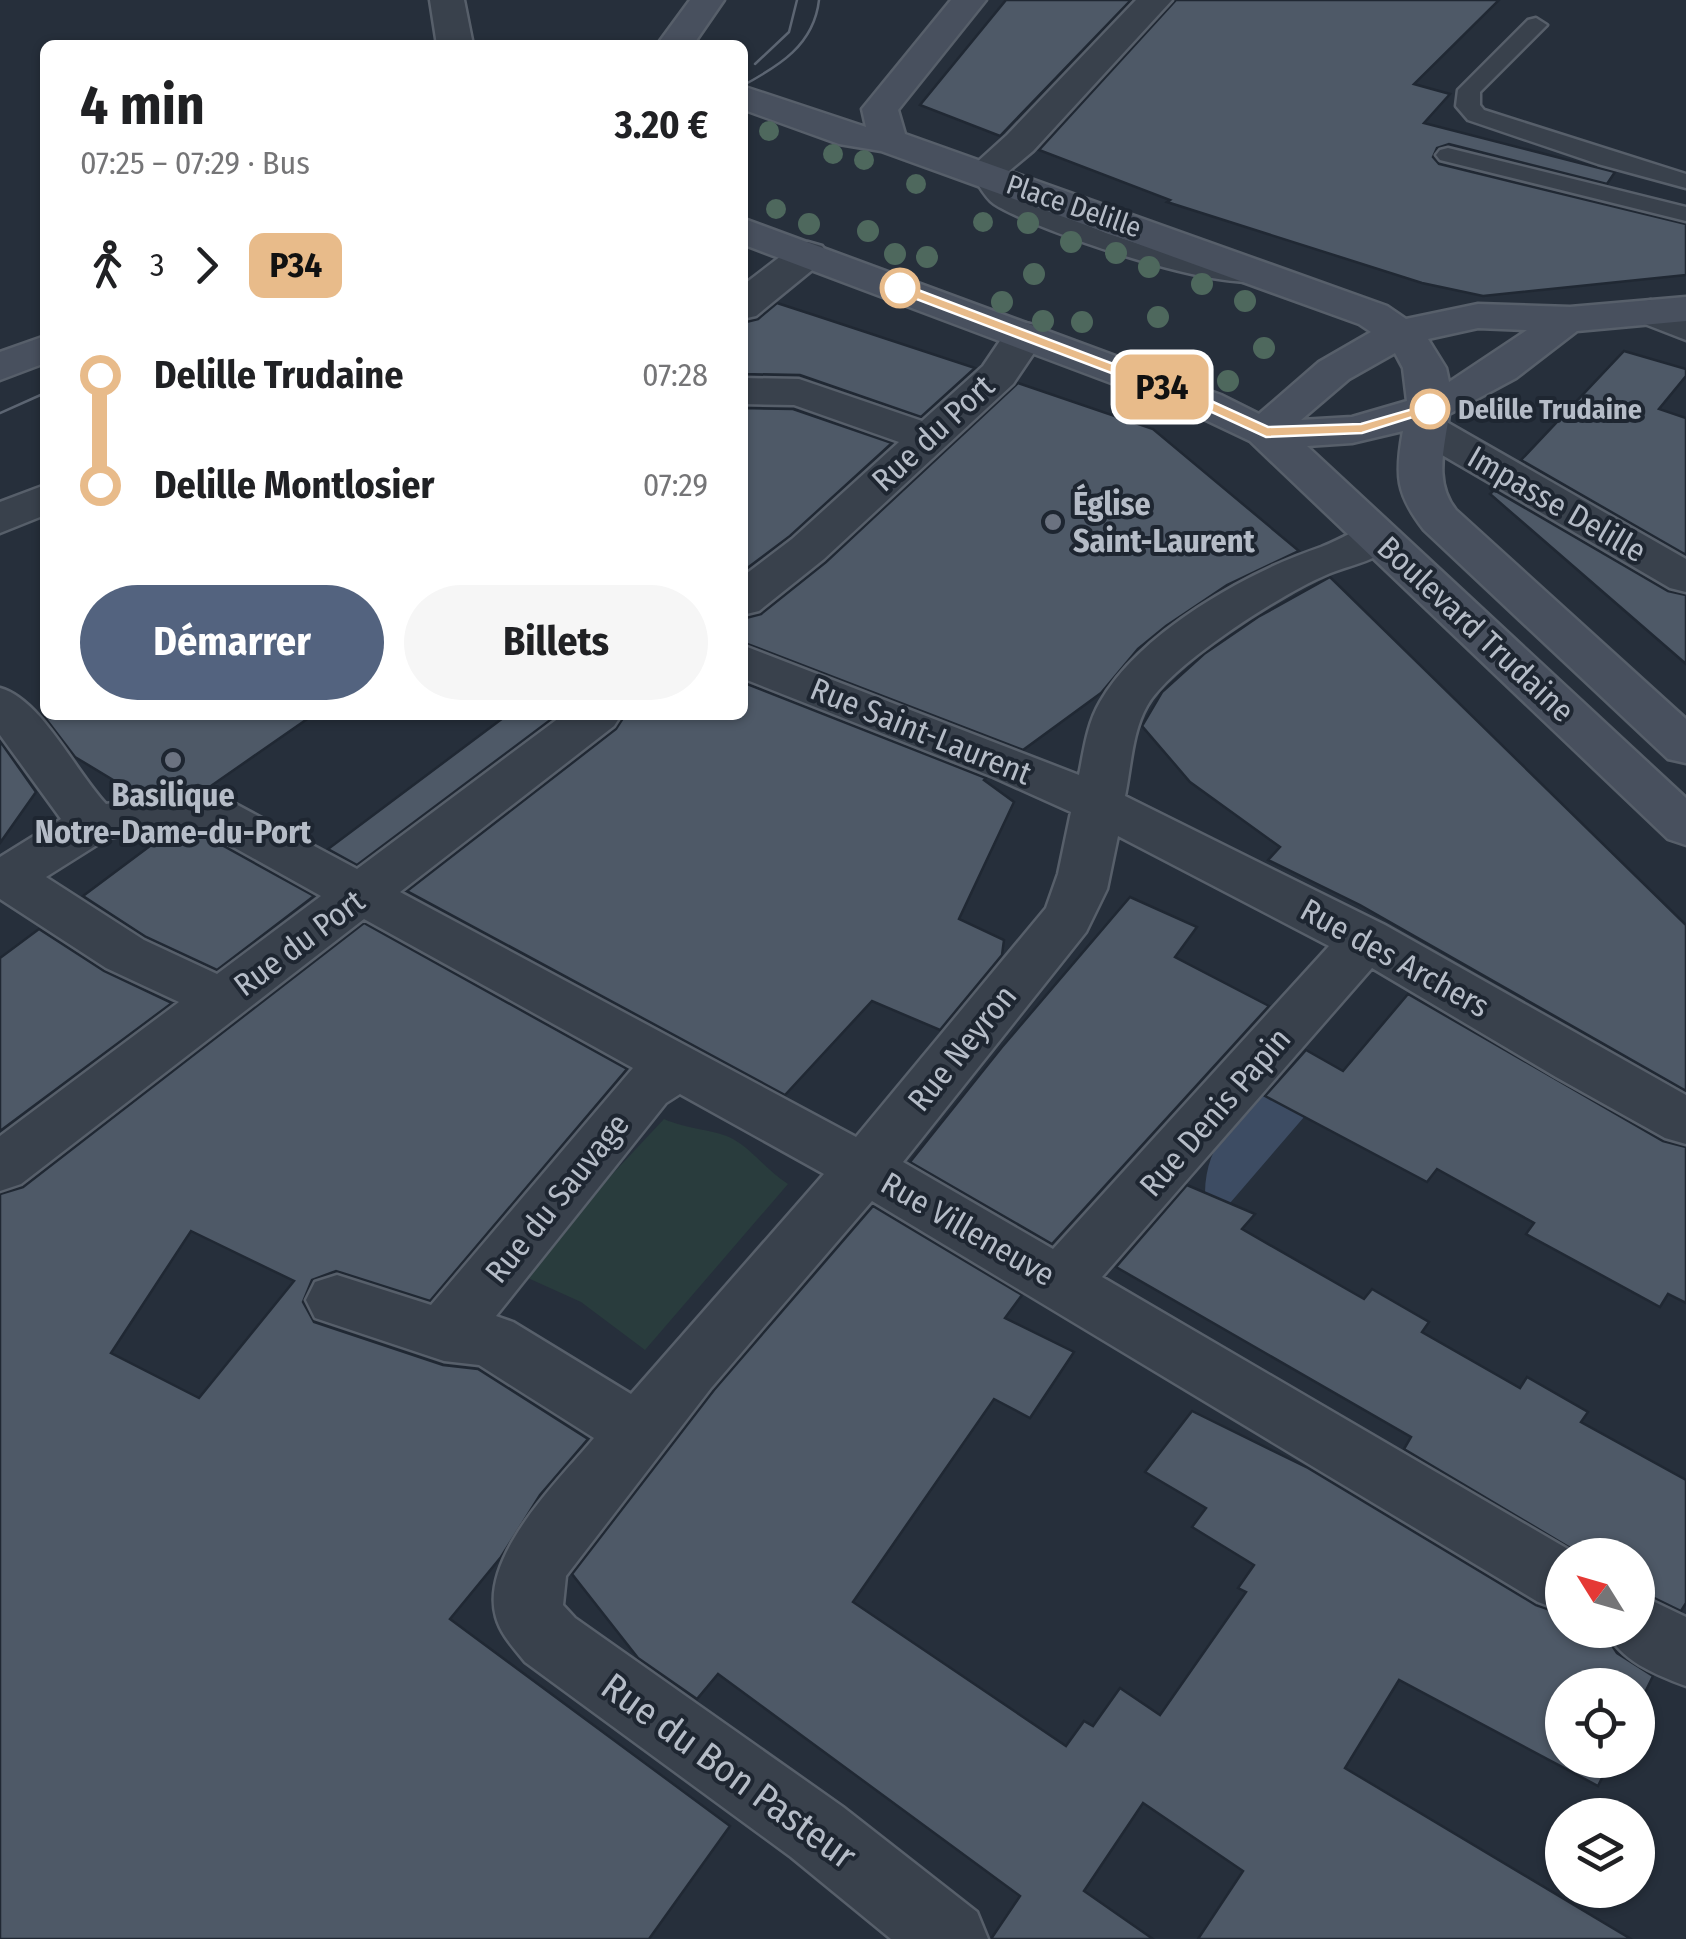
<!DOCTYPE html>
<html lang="fr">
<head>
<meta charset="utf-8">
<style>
  body { margin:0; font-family:"Fira Sans Condensed",sans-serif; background:#f6f6f6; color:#202124; height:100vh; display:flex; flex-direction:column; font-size:38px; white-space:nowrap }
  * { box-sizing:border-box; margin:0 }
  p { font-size:32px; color:#757577 }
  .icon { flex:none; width:55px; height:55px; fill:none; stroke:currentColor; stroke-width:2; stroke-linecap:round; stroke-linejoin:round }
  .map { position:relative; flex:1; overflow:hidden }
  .panel { position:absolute; left:40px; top:40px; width:708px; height:680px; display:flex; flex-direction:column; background:#fff; border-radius:15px; box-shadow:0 2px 8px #0004 }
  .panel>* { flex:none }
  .badge { padding:0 20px; border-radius:15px; font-size:35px; line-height:65px }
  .needle { width:65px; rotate:307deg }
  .controls { position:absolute; left:1545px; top:1538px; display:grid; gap:20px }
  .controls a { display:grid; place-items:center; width:110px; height:110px; border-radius:50%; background:#fff; box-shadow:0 2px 8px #0004; font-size:50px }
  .map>.badge { position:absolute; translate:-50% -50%; box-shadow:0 0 0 5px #fff }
  .legs { display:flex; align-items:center; gap:15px; height:110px; padding:0 40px; font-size:32px }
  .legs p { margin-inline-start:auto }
  .summary { display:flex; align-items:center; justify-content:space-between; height:170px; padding:0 40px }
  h1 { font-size:55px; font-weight:700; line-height:75px }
  .primary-button { display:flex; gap:20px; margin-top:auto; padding:20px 40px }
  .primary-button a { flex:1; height:115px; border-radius:60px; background:#53637f; color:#fff; font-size:40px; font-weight:700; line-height:115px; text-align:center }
  .primary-button a+a { background:#f6f6f6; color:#202124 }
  ul { padding:0 40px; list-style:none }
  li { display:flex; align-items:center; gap:35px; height:110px; font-size:38px }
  li i { display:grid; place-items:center; width:15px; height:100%; margin:0 12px; background:currentColor }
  li i::after { content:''; width:25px; height:25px; margin:-12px; border:8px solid; border-radius:50%; background:#fff }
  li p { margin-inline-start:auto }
  li:first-child i { background:linear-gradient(#0000 50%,currentColor 0) }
  li:last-child i { background:linear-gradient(currentColor 50%,#0000 0) }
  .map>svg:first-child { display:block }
  .green { fill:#293c3d }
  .water { fill:#3d4c63 }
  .building { fill:#4e5967; stroke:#202833; stroke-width:2.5; fill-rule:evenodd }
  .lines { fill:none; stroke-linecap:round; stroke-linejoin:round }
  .lane-casing { stroke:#575f6a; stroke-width:5 }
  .street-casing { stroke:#575f6a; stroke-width:5 }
  .secondary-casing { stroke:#575f6a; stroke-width:5 }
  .lane { fill:#39414c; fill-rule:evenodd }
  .street { fill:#39414c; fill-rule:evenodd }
  .secondary { fill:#48505e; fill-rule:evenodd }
  .tram { stroke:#5c6572; stroke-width:2.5 }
  .tree { fill:#4e685d }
  .line-1 { fill:#e8bb8a; stroke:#fff; stroke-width:2.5 }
  .stop-1-dot { fill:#fff; stroke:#e8bb8a; stroke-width:5 }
  .worship-dot { fill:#6b7280; stroke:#1e2631; stroke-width:4 }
  .labels { text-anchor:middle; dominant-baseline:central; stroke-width:8; stroke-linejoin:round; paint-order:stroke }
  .far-street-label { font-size:28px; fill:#b5bcc7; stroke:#1e2631 }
  .far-stop-label { font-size:28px; font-weight:bold; fill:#b5bcc7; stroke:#1e2631; text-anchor:start }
  .street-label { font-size:32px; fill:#b5bcc7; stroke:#1e2631 }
  .poi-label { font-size:32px; font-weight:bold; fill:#b5bcc7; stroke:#1e2631; text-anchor:start }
  .near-street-label { font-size:38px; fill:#b5bcc7; stroke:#1e2631 }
</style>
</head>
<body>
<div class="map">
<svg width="1686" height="1939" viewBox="0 0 1686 1939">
  <rect width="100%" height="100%" fill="#262f3b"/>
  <path class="green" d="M664 1119C688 1130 715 1129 733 1139 754 1151 767 1171 788 1184L645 1350 581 1302 519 1274Z"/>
  <path class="water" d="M1275 1079H1294L1323 1095 1230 1203 1205 1193C1206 1138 1240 1117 1275 1079Z"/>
  <g class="building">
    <polygon points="1006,0 1131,0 1000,136 920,105"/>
    <polygon points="1176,0 1499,0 1414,84 1450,94 1424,123 1615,172 1607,184 1449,144 1437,148 1433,157 1439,164 1686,224 1686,275 1483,296 1422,283 1167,202 1170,200 1039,150"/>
    <polygon points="777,303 814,315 975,368 921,417 800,375 742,374 742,323 758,319"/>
    <polygon points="1624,351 1686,369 1686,376 1659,409 1686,418 1686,555 1521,460"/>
    <polygon points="1018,383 1153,429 1299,551 1227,585 1166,626 1138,649 1101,693 1023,750 742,642 742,619 761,614 826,562"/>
    <polygon points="742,408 793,409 892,443 790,536 742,572"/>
    <polygon points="1494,490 1668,591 1686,595 1686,664 1490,494"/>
    <polygon points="1330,577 1686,925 1686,1091 1360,905 1268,860 1280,847 1190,782 1142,726 1162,692 1204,654 1258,617"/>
    <polygon points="742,682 986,778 984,780 1014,802 959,919 1004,940 1002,955 940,1030 872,1001 785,1095 407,891 616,729 625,715 742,715"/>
    <polygon points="43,715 313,715 208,788 198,785 138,795 75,757"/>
    <polygon points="507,715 557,715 357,865 328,849"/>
    <polygon points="0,741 36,792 0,843"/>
    <polygon points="191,828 314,896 217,970 146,937 83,896 170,831"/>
    <polygon points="1130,897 1197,927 1175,957 1269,1006 1052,1244 910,1162 1002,1047"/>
    <path d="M364 923 627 1069 430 1301 336 1271 312 1280 303 1302 314 1322 443 1365 478 1369 588 1439 540 1495 501 1557 450 1619 730 1826 649 1939H0V1194L23 1187ZM191 1231 294 1281 199 1398 111 1353Z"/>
    <polygon points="39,929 104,971 172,1003 0,1131 0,958"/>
    <polygon points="1408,994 1663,1141 1686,1147 1686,1303 1668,1294 1660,1307 1526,1234 1534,1223 1437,1169 1427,1182 1265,1096 1306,1050 1343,1071"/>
    <polygon points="1187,1185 1255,1214 1242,1229 1364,1299 1372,1289 1429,1322 1422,1332 1520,1388 1527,1377 1588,1412 1581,1422 1686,1480 1686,1603 1681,1611 1638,1590 1638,1555 1582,1555 1404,1449 1411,1437 1116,1267"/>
    <polygon points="873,1206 1022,1295 1005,1318 1074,1352 1030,1418 994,1399 853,1602 1066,1746 1084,1721 1093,1726 1120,1688 1160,1715 1246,1592 1238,1588 1254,1565 1192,1527 1206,1508 1145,1472 1192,1411 1308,1468 1536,1605 1562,1614 1562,1630 1602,1630 1617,1653 1653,1676 1638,1707 1638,1685 1562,1685 1562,1760 1611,1760 1598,1786 1399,1680 1345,1768 1631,1939 1198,1939 1243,1871 1143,1803 1084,1891 1153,1939 991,1939 1020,1896 718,1674 697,1699 638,1658 572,1574 714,1390"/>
  </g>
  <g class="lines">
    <defs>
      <g id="lane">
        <polygon points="1536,18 1547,25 1480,92 1480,105 1484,110 1686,174 1686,188 1598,164 1468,120 1456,106 1458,90 1528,20"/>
        <polygon points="1448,148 1686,207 1686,221 1440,160 1436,155 1440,150"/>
        <path d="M983 167 992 169 1010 193 1106 233 1170 254 1232 265 1266 266 1279 274C1251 307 1030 228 994 204 985 198 978 183 971 174Z"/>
      </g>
      <g id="street">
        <polygon points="430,0 464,0 473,45 437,45"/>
        <polygon points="1136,0 1172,0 1033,151 996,182 983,185 970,182 964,174 1007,135"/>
        <polygon points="808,242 822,246 828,254 822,262 756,316 742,319 742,286 794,246"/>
        <polygon points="1651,300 1686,313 1686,340 1637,321 1631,312 1637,303"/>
        <polygon points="1025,323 1040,326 1046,335 1013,384 824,559 759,611 742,615 742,577 792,539 899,442 794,405 742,404 742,378 799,379 922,421 983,366 1010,326"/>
        <polygon points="1428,416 1443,420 1686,559 1686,592 1670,588 1413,438 1406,429 1413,420"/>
        <polygon points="45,485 45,515 0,533 0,502"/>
        <path d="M1377 523 1393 527 1400 537C1384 561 1350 564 1326 575 1281 594 1170 665 1147 706 1132 732 1131 768 1125 796L1385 925 1686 1095V1144L1665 1138 1556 1077 1372 968 1102 1277 1578 1555H1562V1611L1538 1602 872 1201 711 1388 566 1576 563 1605 575 1618 843 1807 977 1912 988 1939H891L791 1857 525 1662C514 1648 501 1635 496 1617 479 1557 559 1480 594 1438L479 1365 444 1361 315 1318 306 1300 315 1282 337 1275 431 1305 633 1068 364 919 21 1184 0 1191V1136L179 1002 106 968 0 899V857L61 819 0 735V688C41 699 75 771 106 804L199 789 217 794 357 869 563 715H621L614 726 400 892 856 1137 1046 908 1058 874 1071 812 993 777 742 678V645L1079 775C1084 751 1087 724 1100 702 1140 632 1247 572 1321 547 1340 540 1357 528 1377 523ZM192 824 321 896 217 974 144 940 46 877 108 838ZM1118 836 1329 946 1053 1249 903 1162 1086 932 1107 889ZM680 1094 824 1174 631 1394 513 1322 496 1316 666 1103Z"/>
        <path d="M1638 1594 1686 1617V1686C1656 1675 1619 1660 1606 1630H1638Z"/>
      </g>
      <g id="secondary">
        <polygon points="690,0 724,0 693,45 657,45"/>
        <path d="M951 0H986L898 110 905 134 1387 306 1406 319 1478 304 1570 307 1686 297V321L1577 331 1516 378 1449 414C1445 447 1433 482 1456 510L1686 719V763L1668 759 1424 530C1396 494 1395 475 1403 431L1352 443 1307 446 1686 798V845L1668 839 1250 441 1191 413 742 244V218L1221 395 1259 414 1319 362 1371 332 1359 324 881 151 839 144 742 109V86L866 127 862 109ZM1478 328 1527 330 1449 382 1446 368 1428 339ZM1395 353 1403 368 1407 401 1352 417 1301 420 1349 379Z"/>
        <polygon points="45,336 45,363 0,380 0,352"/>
      </g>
    </defs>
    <use href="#lane" class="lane-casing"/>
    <use href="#street" class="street-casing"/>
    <use href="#secondary" class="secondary-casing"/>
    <use href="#lane" class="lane"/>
    <use href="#street" class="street"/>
    <use href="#secondary" class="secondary"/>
    <g class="tram">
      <polyline points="755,64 789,32 797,0"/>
      <path d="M742 86C779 66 814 45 819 0"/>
      <polyline points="0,413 45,393"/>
    </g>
  </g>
  <g class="tree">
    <circle cx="769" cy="131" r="10"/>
    <circle cx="833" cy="154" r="10"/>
    <circle cx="864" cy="160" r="10"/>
    <circle cx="916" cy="184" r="10"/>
    <circle cx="776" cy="209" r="10"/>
    <circle cx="1028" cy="223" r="11"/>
    <circle cx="983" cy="222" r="10"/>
    <circle cx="809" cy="224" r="11"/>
    <circle cx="868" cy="231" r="11"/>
    <circle cx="1071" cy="242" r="11"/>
    <circle cx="1116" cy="253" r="11"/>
    <circle cx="895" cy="254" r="11"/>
    <circle cx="927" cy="257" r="11"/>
    <circle cx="1149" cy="267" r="11"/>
    <circle cx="1034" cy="274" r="11"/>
    <circle cx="1202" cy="284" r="11"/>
    <circle cx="1245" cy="301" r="11"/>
    <circle cx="1002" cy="302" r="11"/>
    <circle cx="1158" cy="317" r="11"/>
    <circle cx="1043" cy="321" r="11"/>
    <circle cx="1082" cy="322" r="11"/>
    <circle cx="1264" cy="348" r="11"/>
    <circle cx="1228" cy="381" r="11"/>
  </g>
  <polygon class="line-1" points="895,285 905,285 1211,401 1268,427 1361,424 1430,404 1438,409 1362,433 1266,437 1201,407 895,291"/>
  <g class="stop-1-dot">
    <circle cx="900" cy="288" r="18"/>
    <circle cx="1430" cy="409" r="18"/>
  </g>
  <g class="worship-dot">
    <circle cx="1053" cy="522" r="10"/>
    <circle cx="173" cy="760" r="10"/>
  </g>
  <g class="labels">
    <g class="far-street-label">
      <text transform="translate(1074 206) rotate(19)">Place Delille</text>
    </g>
    <g class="far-stop-label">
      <text x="1458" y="409">Delille Trudaine</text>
    </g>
    <g class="street-label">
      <text transform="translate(933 433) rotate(-43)">Rue du Port</text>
      <text transform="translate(1557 504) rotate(30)">Impasse Delille</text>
      <text transform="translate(1476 629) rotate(43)">Boulevard Trudaine</text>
      <text transform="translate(921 731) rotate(22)">Rue Saint-Laurent</text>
      <text transform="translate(299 943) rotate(-37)">Rue du Port</text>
      <text transform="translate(1395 958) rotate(29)">Rue des Archers</text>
      <text transform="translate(962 1048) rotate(-51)">Rue Neyron</text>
      <text transform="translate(1215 1112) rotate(-49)">Rue Denis Papin</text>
      <text transform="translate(557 1198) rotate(-51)">Rue du Sauvage</text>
      <text transform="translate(968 1229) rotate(30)">Rue Villeneuve</text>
    </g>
    <g class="poi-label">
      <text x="1073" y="504">Église<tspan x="1073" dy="37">Saint-Laurent</tspan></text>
      <text x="173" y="795" text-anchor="middle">Basilique<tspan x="173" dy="37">Notre-Dame-du-Port</tspan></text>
    </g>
    <g class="near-street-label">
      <text transform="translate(729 1771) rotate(36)">Rue du Bon Pasteur</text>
    </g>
  </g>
</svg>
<div class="controls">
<a><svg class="needle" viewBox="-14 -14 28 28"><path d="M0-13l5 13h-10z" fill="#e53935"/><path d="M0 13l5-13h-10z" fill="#757577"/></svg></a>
<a><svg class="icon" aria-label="locate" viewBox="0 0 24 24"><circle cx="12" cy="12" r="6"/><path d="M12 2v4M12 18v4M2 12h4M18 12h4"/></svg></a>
<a><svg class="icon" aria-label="layers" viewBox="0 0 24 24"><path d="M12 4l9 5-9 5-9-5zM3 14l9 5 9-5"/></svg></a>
</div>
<b class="badge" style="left:1162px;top:387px;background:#e8bb8a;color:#111">P34</b>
<section class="panel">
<div class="summary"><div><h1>4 min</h1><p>07:25 – 07:29 · Bus</p></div><b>3.20 €</b></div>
<div class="legs"><svg class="icon" aria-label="walk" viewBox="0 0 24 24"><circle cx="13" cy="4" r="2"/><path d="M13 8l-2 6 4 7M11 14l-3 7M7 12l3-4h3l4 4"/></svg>3<svg class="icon" aria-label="forward" viewBox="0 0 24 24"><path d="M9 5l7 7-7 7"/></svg><b class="badge" style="background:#e8bb8a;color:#111">P34</b></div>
<ul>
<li><i style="color:#e8bb8a"></i><b>Delille Trudaine</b><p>07:28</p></li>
<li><i style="color:#e8bb8a"></i><b>Delille Montlosier</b><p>07:29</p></li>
</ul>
<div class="primary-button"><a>Démarrer</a><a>Billets</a></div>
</section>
</div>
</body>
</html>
